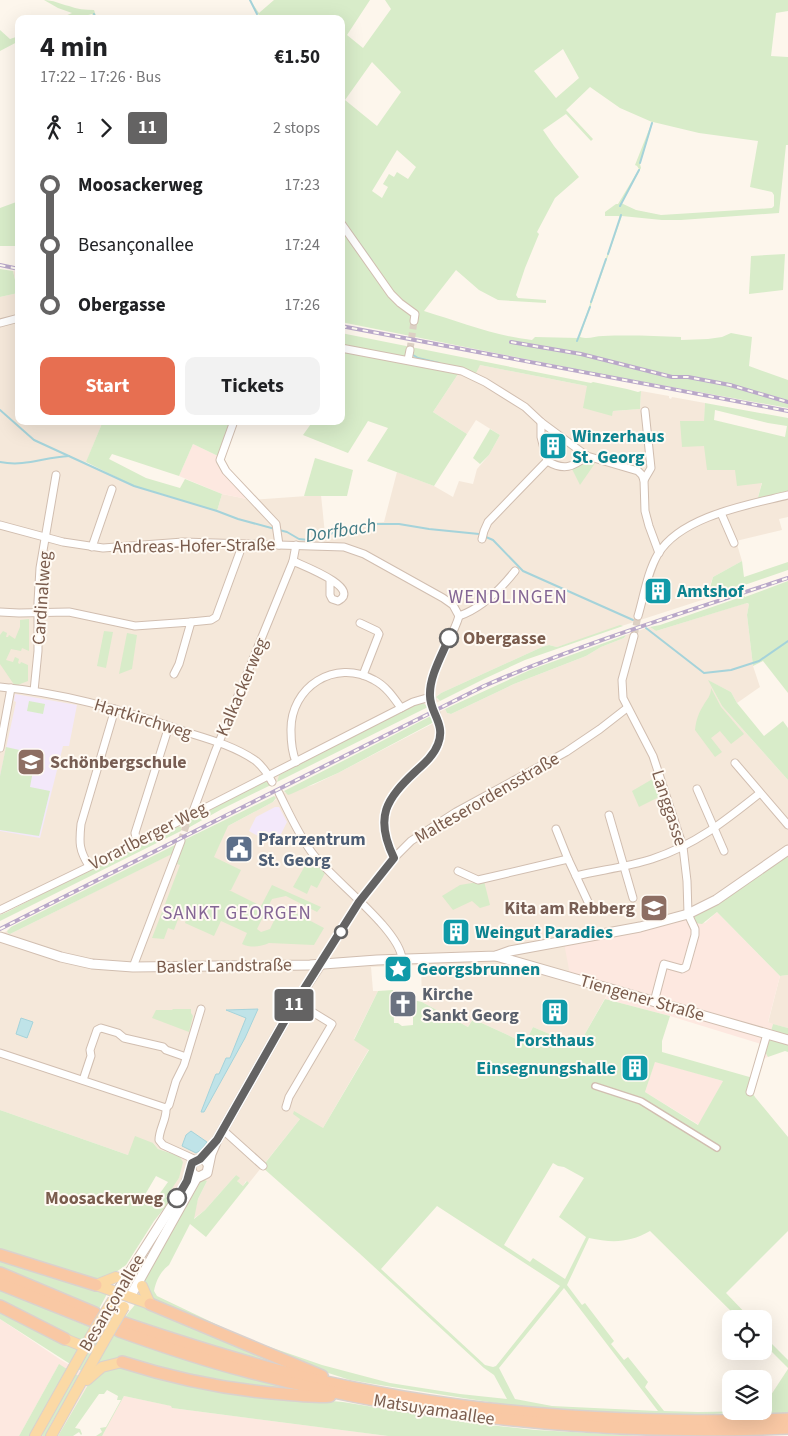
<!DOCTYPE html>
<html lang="en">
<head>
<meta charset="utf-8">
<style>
  body { margin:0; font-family:"Source Sans 3",sans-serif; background:#f2f2f2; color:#202124; height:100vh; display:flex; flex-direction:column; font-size:19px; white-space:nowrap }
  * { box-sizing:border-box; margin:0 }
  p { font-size:16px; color:#757577 }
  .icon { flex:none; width:28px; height:28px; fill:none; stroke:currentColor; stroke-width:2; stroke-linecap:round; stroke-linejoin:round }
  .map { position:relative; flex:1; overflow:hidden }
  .panel { position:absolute; left:15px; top:15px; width:330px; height:410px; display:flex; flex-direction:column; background:#fff; border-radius:10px; box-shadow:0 5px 20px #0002 }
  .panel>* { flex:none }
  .badge { padding:0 10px; border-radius:4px; font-size:18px; line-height:32px }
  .fabs { position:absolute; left:722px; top:1310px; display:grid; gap:10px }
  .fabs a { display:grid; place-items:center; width:50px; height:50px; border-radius:10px; background:#fff; box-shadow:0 5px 20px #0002; font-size:25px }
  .map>.badge { position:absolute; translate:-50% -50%; box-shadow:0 0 0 2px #fff }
  .legs { display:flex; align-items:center; gap:8px; height:55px; padding:0 25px; font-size:16px }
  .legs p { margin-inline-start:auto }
  .headline { display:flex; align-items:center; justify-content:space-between; height:85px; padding:0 25px }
  h1 { font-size:28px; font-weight:700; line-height:38px }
  .primary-button { display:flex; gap:10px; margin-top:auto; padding:10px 25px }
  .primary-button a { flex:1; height:58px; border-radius:10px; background:#e76f51; color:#fff; font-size:20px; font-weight:700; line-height:58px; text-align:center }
  .primary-button a+a { background:#f2f2f2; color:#202124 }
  ul { padding:0 25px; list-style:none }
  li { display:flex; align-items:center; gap:18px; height:60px; font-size:19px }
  li i { display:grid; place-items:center; width:8px; height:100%; margin:0 6px; background:currentColor }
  li i::after { content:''; width:12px; height:12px; margin:-6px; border:4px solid; border-radius:50%; background:#fff }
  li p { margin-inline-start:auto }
  li:first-child i { background:linear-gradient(#0000 50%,currentColor 0) }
  li:last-child i { background:linear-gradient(currentColor 50%,#0000 0) }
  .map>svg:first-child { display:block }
  .residential { fill:#f5e8da }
  .commercial { fill:#fde8e0 }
  .education { fill:#f3e8fa }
  .green { fill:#d8ecc9; fill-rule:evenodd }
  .water { fill:#bfe3e8; stroke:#a5d3da }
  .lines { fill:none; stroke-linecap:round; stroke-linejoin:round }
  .stream { stroke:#a5d3da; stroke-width:2 }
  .minor-tunnel { stroke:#dcd0c4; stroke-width:7; stroke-dasharray:7 3.5; stroke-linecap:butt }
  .pedestrian-casing { stroke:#d1beb0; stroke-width:8 }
  .minor-casing { stroke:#d1beb0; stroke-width:9 }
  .tertiary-casing { stroke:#d1beb0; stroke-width:11 }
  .primary-casing { stroke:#dad1cd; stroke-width:12 }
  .trunk-casing { stroke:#dad1cd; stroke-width:14 }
  .pedestrian { stroke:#fff; stroke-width:5 }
  .minor { stroke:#fff; stroke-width:7 }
  .tertiary { stroke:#fff; stroke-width:9 }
  .primary { stroke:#fbd9a5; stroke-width:10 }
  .trunk { stroke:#f9c8a4; stroke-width:11 }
  .rail-casing { stroke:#b9a8c9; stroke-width:4 }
  .rail { stroke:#fffaf3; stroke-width:2; stroke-dasharray:5.5; stroke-linecap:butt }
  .primary-bridge-casing { stroke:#dad1cd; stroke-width:12; stroke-linecap:butt }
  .primary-bridge { stroke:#fbd9a5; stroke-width:10 }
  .line-1-casing { stroke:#fff; stroke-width:11 }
  .line-1 { stroke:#646363; stroke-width:8 }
  .stop-1-dot { fill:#fff; stroke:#646363; stroke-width:2.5 }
  .labels { text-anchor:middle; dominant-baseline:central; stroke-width:4; stroke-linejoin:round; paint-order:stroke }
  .culture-label { font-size:18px; font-weight:bold; fill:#0d838f; stroke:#fffaf3; text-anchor:start }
  .street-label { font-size:18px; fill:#7a5c4d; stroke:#fffaf3 }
  .stop-label { font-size:18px; font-weight:bold; fill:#7a5c4d; stroke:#fffaf3; text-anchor:start }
  .education-label { font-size:18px; font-weight:bold; fill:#785e54; stroke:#fffaf3; text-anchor:start }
  .service-label { font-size:18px; font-weight:bold; fill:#4e5e75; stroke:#fffaf3; text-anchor:start }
  .worship-label { font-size:18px; font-weight:bold; fill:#5b616d; stroke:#fffaf3; text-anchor:start }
  .water-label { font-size:19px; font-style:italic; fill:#437c86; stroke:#fffaf3 }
  .neighbourhood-label { font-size:19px; letter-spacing:1px; fill:#846695; stroke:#fffaf3 }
</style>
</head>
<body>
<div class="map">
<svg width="788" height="1436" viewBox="0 0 788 1436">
  <rect width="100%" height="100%" fill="#fdf6ec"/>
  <g class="residential">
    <polygon points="13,271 19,272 19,341 15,342 19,421 103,421 86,463 134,486 158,494 217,511 222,494 252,500 321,495 325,534 334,530 357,524 384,522 397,472 434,486 453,497 459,481 473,484 477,469 489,455 500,435 476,420 467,434 433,412 462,368 480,365 587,386 587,390 612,415 613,411 640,409 641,391 669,396 669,398 671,399 672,397 705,403 704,446 735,470 762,482 757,501 788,493 788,517 779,519 782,530 736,541 742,561 713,577 705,599 557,647 549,645 542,647 441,693 438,695 437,699 440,701 428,707 426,705 414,705 279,775 277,782 271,785 266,782 192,818 188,828 181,831 182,829 86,871 0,915 0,297 18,293"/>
    <polygon points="746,603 749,604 747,615 753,666 760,687 737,703 731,692 709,681 722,706 788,780 788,853 612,986 578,1046 533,1027 525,1043 473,1019 468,1027 422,1002 421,965 371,967 373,991 378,991 354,1039 369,1049 323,1128 319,1130 300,1119 249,1183 246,1181 243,1186 237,1181 236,1175 205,1210 193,1219 198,1199 207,1181 196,1187 187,1204 176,1204 165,1197 179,1178 179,1156 158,1149 153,1143 128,1155 0,1110 0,934 7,931 10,934 173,853 177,844 184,840 184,844 230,825 273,802 276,799 274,796 284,791 285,793 313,785 338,773 434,723 433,715 445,709 447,713 451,714 514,684 586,656 601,647 624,638 626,635 650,627 656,631"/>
    <polygon points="788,975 788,1028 768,1023 780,976"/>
  </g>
  <g class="commercial">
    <polygon points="193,444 218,456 224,470 252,500 222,494 179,476"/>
    <polygon points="717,912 780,976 768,1022 773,1024 765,1052 768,1057 765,1058 759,1069 752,1092 748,1095 747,1090 761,1044 670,1016 605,999 612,987 570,975 564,943 694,915 705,923"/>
    <polygon points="655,1061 723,1081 699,1125 645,1092"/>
    <polygon points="0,1319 61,1360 92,1378 58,1436 46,1436 51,1424 79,1376 50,1416 42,1436 32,1436 59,1364 19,1436 0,1436"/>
    <polygon points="124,1396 172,1406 172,1408 388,1436 100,1436 102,1435"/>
  </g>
  <g class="education">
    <polygon points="15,694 77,705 69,746 63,746 40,838 0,831 0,776 16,702 14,701"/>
    <polygon points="275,807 279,807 287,822 279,838 270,837 259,832 258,836 249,831 245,839 256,817"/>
  </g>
  <g class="green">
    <path d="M44 0C53 0 60 4 69 6 77 9 85 10 94 10L97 19H95L92 14 73 19H58L72 13 58 8Z"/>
    <path d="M250 0 259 13 274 0H370L347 35 363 48 391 9 385 0H788V11L776 13 771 56 788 57V145H786L779 213 681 220H662L622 216 580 337C589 340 594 336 603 336 629 335 655 336 681 337V340L708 339 722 337 731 333 752 337 749 366 788 380V408L605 375 341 322V19H261ZM563 49 579 78 556 98 534 71ZM372 62 401 92 377 126 345 100ZM590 87 620 108 652 122 635 165 637 166 639 169 618 204H616L605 212V216H619L620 218 578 338 535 337 532 340C495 336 460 322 424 311L456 270 479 290 498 300 546 303V300L518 298 516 295 525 268 539 234 537 232 555 198 579 177 554 146 543 130 566 114 591 141 593 139 566 110ZM653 122 699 133 758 141 750 187 772 192 774 195V206L772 208 661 215 636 210 621 203 641 168 640 164ZM397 150 416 167 408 179 397 172 394 177 389 174 383 184 388 187 382 198 372 191Z"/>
    <polygon points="0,30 10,39 19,36 19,41 0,51"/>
    <polygon points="19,201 19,246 0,246 0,208"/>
    <polygon points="785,254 783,290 749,294 751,256"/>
    <polygon points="0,269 13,271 18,293 0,297"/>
    <polygon points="341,333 591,383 593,382 627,389 638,392 641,391 640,409 613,411 612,416 583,408 587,386 480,365 475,375 462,368 433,412 467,434 434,486 367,461 388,428 368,421 348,453 303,435 313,421 341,421"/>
    <path d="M705 403 788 418V493L757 501 762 483 737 486 735 470H707L704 446 682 447 680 421H704ZM715 410 768 423 787 426 785 437 714 420Z"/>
    <polygon points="103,421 236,421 222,456 223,470 222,472 216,462 218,456 193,444 179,476 112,454 109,459 146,478 180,488 185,479 222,494 217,511 134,486 86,462"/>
    <polygon points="490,429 500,435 489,455 480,464 473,458"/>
    <polygon points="587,456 598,459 580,485 571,467"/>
    <polygon points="315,458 353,470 347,496 304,496"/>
    <polygon points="742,561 744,577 788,562 788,570 707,598 713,577"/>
    <polygon points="788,581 788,693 763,661 753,666 747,615 749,604 747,603 656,631 650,627 660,625 744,596 745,597"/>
    <polygon points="29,619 29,651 22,648 21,651 11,649 6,660 13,662 15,657 19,659 18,663 20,664 21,662 28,665 28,681 15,686 0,664 0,635 3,631 7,633 6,637 8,637 9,635 15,639 20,627 20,620"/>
    <polygon points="620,625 623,626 525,660 486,678 440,701 436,697 441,693 542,647 549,645 557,647"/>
    <polygon points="104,631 113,632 106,668 97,666"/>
    <polygon points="127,633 137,635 132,669 119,674"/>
    <polygon points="626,635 624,638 601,647 586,656 514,684 451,714 447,713 445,709 530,670"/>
    <polygon points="708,680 731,692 737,703 764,736 783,721 788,728 788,780 722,706"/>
    <path d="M711 688 721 707 744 734 731 744 720 731 711 738 722 752 715 757 695 730C696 721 698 714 703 706 707 699 711 696 711 688Z"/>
    <polygon points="29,701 45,704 43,714 27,711"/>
    <polygon points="423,703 428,707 277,782 279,775 414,705"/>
    <polygon points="433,715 434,722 338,773 291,794 288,795 284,791"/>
    <polygon points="6,747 33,753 32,759 35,760 30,787 50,791 39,836 0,830 0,776"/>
    <polygon points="656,777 661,796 639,807 632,791"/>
    <polygon points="262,782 268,782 271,785 222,809 188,828 192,818"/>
    <path d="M274 796 276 798 273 802 228 826 214 857 241 870 231 890H229L261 906 272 885 321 907 317 912 286 896 272 899 257 929 261 932 270 929 281 906 284 907 324 928 314 945 269 943C260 947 251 948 242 944L247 933 221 921 214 936 185 923 187 916 180 914 174 930 168 928 164 939 152 938 180 865 177 864 184 840Z"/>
    <polygon points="176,826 181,827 181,831 0,921 0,915 5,913"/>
    <polygon points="177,844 174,853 10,934 8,933 7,931 11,927"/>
    <polygon points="788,853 788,975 780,976 717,912 702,924 695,923 693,916"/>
    <polygon points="311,855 325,873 317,888 311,885 307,894 293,887"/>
    <polygon points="484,881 490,905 480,908 472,901 453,910 442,896 460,885"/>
    <path d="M393 990 394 1023H398L402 1026 413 1025V1000L422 1002 468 1027 473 1019 525 1043 533 1027 578 1046 605 999 670 1016 662 1041V1052L753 1078 752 1092 755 1097 788 1137V1231L726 1293 750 1318 749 1319H739L650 1231C629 1243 612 1243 589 1238L567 1285 582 1305 585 1303 614 1341 611 1344 624 1360 628 1357 648 1382 645 1387 664 1411 698 1412 764 1411V1402L767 1401 788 1369V1414L748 1417 734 1413 671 1416 534 1409 386 1386 350 1380 316 1369 307 1372 200 1343 125 1318C133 1305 146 1297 145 1280L177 1222 185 1203 187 1204 196 1187 195 1186 202 1179 207 1181 198 1199 194 1219 205 1210 236 1175 240 1178 237 1181 243 1186 247 1181 249 1183 206 1237 190 1224 169 1265C160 1272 156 1281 154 1291L157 1296 247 1339 322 1365 390 1383 460 1394 507 1399 494 1375 484 1368 359 1253 262 1167 300 1119 293 1114 294 1111 323 1128 369 1050 354 1040 378 991ZM655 1062 723 1081 698 1125 645 1092ZM553 1163 558 1166 564 1167 584 1178 559 1217 586 1237 565 1279 533 1258 530 1262 504 1245ZM437 1206 560 1286 496 1366 493 1367 485 1365 381 1269ZM564 1288 658 1411H657L552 1406 515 1399 499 1368Z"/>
    <polygon points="173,1009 191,1009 191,1013 193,1016 189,1032 152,1018 156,1010 172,1010"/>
    <polygon points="773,1024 788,1028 788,1052 785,1051 768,1057 765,1052"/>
    <path d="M0 1110 128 1155 135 1136 153 1143 158 1149 179 1156 183 1162 179 1178 166 1197 170 1201 154 1221 126 1265 116 1272 99 1280H88L0 1252ZM156 1176 168 1182 153 1203 143 1198Z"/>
    <polygon points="0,1257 108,1292 99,1309 0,1268"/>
    <polygon points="0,1289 82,1324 174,1356 309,1392 320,1400 343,1402 470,1423 536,1430 645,1436 388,1436 172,1408 171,1406 124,1396 102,1436 96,1436 102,1432 100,1428 106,1427 121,1400 117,1400 118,1396 107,1390 104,1394 99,1394 75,1428 80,1429 82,1434 81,1435 79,1432 73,1436 58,1436 92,1378 0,1319"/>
    <polygon points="764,1336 788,1360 788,1368 764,1344"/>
    <polygon points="59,1364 70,1371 32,1436 19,1436"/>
    <polygon points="75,1374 79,1376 51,1424 46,1436 42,1436 50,1416"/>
  </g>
  <g class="water">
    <polygon points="258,1009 245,1038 204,1112 201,1112 215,1076 216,1074 219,1074 226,1058 230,1058 246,1018 226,1010"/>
    <polygon points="21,1018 33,1022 27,1038 16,1034"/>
    <polygon points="191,1131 207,1142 201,1150 196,1153 182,1146 186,1135"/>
  </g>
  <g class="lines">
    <g class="stream">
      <polyline points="250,0 257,14"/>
      <polyline points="94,14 96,19"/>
      <polyline points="260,16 261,19"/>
      <polyline points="341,105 342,103"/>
      <polyline points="640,163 652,123"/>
      <polyline points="620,206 639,170"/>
      <polyline points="341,218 372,261"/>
      <polyline points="608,254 621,215"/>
      <polyline points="591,302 606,259"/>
      <polyline points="577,341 590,307"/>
      <polyline points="413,355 418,358 439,363"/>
      <polyline points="0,410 34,440 134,486 217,511 238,519 275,529"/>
      <path d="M0 462C26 467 44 457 69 456"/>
      <polyline points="279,530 287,532 299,539 309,540 321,538 342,529 371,524 399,524 429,529 479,534 493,540 523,571 633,620"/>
      <polyline points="646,628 704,673 731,670 759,661 788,641"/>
    </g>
    <g class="minor-tunnel">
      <polyline points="410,350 414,321"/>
      <polyline points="634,636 638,616"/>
      <polyline points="181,841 186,826 184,818"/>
    </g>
    <defs>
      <polyline id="pedestrian" points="595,1086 641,1101 717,1148"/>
      <g id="minor">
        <polyline points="341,223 391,294 400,303 415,314 414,321"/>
        <polyline points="0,323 19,318"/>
        <polyline points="341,348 462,371 485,382 525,407 541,422 587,456 638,471 642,475 644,480 645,511 649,526 659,553"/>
        <polyline points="408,360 410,350"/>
        <polyline points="234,421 220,460 226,471 276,524 279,545"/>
        <path d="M541 422V437L547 461C564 471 573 467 587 456"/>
        <polyline points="644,480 651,468 645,411"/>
        <polyline points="721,513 734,543"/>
        <polyline points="0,525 63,542 103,548 183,542 344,547 364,554 443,598 453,605 459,616"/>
        <polyline points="482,539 484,531 488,522 547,461"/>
        <polyline points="92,547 112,489"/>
        <path d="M293 561C301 565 363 588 338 601L332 599 330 595V579"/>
        <polyline points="0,612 19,613 69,612 135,626 191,622 179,664 174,674"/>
        <path d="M459 616C482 608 500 590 515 571"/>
        <path d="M638 616C644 596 647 573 658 554 681 516 748 505 788 495"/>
        <polyline points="191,622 211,620 216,617 241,549 241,545"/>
        <polyline points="360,623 377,631 379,634 363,675"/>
        <polyline points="634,636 622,680 623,698 653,756 683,847 687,881 688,914 695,929 695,935 686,967 682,969 664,964 654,1002"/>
        <path d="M0 687C65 693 128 711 189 733 212 740 236 747 256 761 263 767 268 774 272 782"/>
        <polyline points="34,691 38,651 38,602 40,568 56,475"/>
        <path d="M432 705C423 678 452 642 459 616"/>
        <polyline points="0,748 11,688"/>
        <path d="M296 762C292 752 291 742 291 731 290 687 335 658 374 680 386 686 394 698 401 708"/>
        <polyline points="735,763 788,825"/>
        <polyline points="697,789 724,851"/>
        <path d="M279 793C289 813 299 836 313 854 333 880 400 930 402 959"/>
        <polyline points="192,814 215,752 293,561 296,545"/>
        <polyline points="609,815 633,898"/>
        <polyline points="137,843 135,833 169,726"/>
        <path d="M394 858C373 814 388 798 420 768 428 760 437 752 439 740 441 731 438 722 436 713"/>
        <path d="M568 859 576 876C601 870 627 867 652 859 695 845 725 821 760 793"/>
        <path d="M89 866C79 850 79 843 81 824L115 709"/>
        <polyline points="458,871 478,880 568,859 556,829"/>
        <polyline points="576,876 589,904"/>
        <polyline points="0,910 101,861 413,702 430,697"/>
        <polyline points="320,965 359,902 394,858 411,841 456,812 566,752 600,729 627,708"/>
        <polyline points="133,967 181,841"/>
        <path d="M0 1053 166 1108C167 1119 159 1129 159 1140L163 1145 196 1160"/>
        <polyline points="83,1080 91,1056 90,1050 97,1030 101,1028 118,1033 124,1038 163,1047 166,1050 186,1057"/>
        <polyline points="750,1092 767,1034"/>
        <polyline points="286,1107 289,1097 332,1024 296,1002"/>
        <polyline points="166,1108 169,1105 176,1081 184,1065 201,1009"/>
        <polyline points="223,1130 263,1166"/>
      </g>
      <g id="tertiary">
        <polyline points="0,937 61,957 92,964 133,967 310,965 377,960 496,956 510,951 640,927 688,914 716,900 788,850"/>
        <polyline points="496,956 788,1040"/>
        <polyline points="191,1171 194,1175 199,1177 207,1173 211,1154 217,1140 292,1008 320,965"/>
        <polyline points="117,1292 184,1187 191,1171 192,1163 200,1159 205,1160 208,1164"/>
        <polyline points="130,1297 197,1177"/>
      </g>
      <g id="primary">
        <polyline points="96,1285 150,1304"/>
        <polyline points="96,1285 116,1277"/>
        <polyline points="142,1286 150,1304"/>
        <polyline points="65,1339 80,1345 90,1347"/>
        <polyline points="87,1380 102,1367 122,1362"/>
        <polyline points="35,1436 94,1331"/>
        <polyline points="51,1436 103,1343"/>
      </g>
      <g id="trunk">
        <polyline points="0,1255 96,1285"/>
        <polyline points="0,1273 95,1313"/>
        <polyline points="0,1284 90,1320"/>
        <polyline points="150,1304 322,1376"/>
        <polyline points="0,1306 65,1339"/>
        <path d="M124 1323C183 1343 243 1362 304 1377 410 1402 518 1415 626 1419 680 1421 734 1422 788 1419"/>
        <path d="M119 1331C161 1346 202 1360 245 1371 422 1418 605 1436 788 1428"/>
        <path d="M122 1362C175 1379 228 1390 284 1394 299 1395 315 1398 330 1396"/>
      </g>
    </defs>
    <use href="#pedestrian" class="pedestrian-casing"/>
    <use href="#minor" class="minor-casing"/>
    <use href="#tertiary" class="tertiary-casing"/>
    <use href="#primary" class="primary-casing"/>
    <use href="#trunk" class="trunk-casing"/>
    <use href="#pedestrian" class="pedestrian"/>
    <use href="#minor" class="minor"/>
    <use href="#tertiary" class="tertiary"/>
    <use href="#primary" class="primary"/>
    <use href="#trunk" class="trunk"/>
    <defs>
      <g id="rail">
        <polyline points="0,265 19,269"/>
        <polyline points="341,326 788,411"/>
        <polyline points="511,342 581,354 672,377 688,377 730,385 788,402"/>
        <path d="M0 929 484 686C583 643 686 612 788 578"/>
      </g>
    </defs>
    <use href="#rail" class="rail-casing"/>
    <use href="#rail" class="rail"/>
    <defs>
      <g id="primary-bridge">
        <polyline points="94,1331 113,1300"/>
        <polyline points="103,1343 124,1307"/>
      </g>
    </defs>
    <use href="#primary-bridge" class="primary-bridge-casing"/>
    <use href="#primary-bridge" class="primary-bridge"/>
  </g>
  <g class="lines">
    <defs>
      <path id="line-1" d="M177 1198 187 1181 192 1163 200 1159 217 1140 292 1008 359 902 394 858C374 817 386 799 416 771 425 763 434 755 438 744 446 724 430 713 430 696 429 677 442 655 449 638"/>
    </defs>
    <use href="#line-1" class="line-1-casing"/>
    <use href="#line-1" class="line-1"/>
  </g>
  <defs>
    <symbol id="building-square" viewBox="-11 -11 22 22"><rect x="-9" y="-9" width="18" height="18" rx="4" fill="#0f9aa8" stroke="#fffaf3"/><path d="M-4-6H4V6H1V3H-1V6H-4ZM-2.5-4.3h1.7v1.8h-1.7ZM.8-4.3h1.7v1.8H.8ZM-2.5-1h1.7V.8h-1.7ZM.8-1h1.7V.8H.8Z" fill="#fff"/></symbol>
    <symbol id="school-square" viewBox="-11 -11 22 22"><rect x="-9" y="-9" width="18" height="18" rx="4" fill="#8d6e63" stroke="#fffaf3"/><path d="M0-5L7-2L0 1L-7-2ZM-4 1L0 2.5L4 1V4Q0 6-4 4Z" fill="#fff"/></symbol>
    <symbol id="civic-square" viewBox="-11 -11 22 22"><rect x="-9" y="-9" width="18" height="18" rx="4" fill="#5c6f8a" stroke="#fffaf3"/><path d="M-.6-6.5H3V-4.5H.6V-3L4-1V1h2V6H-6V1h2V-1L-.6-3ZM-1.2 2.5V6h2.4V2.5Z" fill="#fff"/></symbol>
    <symbol id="sight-square" viewBox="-11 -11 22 22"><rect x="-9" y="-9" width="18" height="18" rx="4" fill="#0f9aa8" stroke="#fffaf3"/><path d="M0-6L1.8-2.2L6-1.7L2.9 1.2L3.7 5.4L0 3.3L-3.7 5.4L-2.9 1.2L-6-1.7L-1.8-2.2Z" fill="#fff"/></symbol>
    <symbol id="church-square" viewBox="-11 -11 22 22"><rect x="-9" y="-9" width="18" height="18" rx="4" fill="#6b7280" stroke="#fffaf3"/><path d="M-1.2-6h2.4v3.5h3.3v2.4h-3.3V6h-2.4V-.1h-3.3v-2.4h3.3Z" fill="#fff"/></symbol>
  </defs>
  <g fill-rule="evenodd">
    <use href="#building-square" x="537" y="430" width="32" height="32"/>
    <use href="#building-square" x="642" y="575" width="32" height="32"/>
    <use href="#school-square" x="15" y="746" width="32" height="32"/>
    <use href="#civic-square" x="223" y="833" width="32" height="32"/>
    <use href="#school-square" x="638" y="892" width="32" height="32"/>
    <use href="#building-square" x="440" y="916" width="32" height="32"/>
    <use href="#sight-square" x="382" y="953" width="32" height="32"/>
    <use href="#church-square" x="387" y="988" width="32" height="32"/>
    <use href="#building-square" x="539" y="996" width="32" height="32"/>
    <use href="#building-square" x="619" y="1052" width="32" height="32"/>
  </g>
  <g class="stop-1-dot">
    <circle cx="449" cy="638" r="9"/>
    <circle cx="341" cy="932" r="6"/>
    <circle cx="177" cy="1198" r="9"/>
  </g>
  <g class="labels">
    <g class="culture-label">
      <text x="572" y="436">Winzerhaus<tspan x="572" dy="21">St. Georg</tspan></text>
      <text x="677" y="591">Amtshof</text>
      <text x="475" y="932">Weingut Paradies</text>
      <text x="417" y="969">Georgsbrunnen</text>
      <text x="555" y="1040" text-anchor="middle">Forsthaus</text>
      <text x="616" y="1068" text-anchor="end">Einsegnungshalle</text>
    </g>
    <g class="street-label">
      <text transform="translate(194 546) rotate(-1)">Andreas-Hofer-Straße</text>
      <text transform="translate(42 598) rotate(-86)">Cardinalweg</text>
      <text transform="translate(242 687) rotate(-67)">Kalkackerweg</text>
      <text transform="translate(143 719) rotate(17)">Hartkirchweg</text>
      <text transform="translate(487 798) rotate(-30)">Malteserordensstraße</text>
      <text transform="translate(669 808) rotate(72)">Langgasse</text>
      <text transform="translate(148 836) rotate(-27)">Vorarlberger Weg</text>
      <text transform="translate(224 966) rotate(-1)">Basler Landstraße</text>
      <text transform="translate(642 998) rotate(16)">Tiengener Straße</text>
      <text transform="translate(112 1303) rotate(-59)">Besançonallee</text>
      <text transform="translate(434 1410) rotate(9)">Matsuyamaallee</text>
    </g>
    <g class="stop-label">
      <text x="463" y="638">Obergasse</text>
      <text x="163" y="1198" text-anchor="end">Moosackerweg</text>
    </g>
    <g class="education-label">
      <text x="50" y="762">Schönbergschule</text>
      <text x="635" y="908" text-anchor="end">Kita am Rebberg</text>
    </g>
    <g class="service-label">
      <text x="258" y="839">Pfarrzentrum<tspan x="258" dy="21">St. Georg</tspan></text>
    </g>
    <g class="worship-label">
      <text x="422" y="994">Kirche<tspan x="422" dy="21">Sankt Georg</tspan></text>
    </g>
    <g class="water-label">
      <text transform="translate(341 531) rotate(-9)">Dorfbach</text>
    </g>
    <g class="neighbourhood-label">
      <text x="508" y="597">WENDLINGEN</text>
      <text x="237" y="913">SANKT GEORGEN</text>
    </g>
  </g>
</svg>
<div class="fabs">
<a><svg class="icon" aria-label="locate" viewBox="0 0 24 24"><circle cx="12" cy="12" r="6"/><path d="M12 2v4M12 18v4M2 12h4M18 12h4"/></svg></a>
<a><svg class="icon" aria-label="layers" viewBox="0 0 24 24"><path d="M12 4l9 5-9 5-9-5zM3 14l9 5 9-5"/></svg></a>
</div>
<b class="badge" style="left:294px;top:1005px;background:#646363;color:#fff">11</b>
<section class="panel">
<div class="headline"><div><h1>4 min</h1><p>17:22 – 17:26 · Bus</p></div><b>€1.50</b></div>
<div class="legs"><svg class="icon" aria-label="walk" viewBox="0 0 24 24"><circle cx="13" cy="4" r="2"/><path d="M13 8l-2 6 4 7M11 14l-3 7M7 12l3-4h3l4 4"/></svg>1<svg class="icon" aria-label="forward" viewBox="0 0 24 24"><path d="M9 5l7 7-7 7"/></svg><b class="badge" style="background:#646363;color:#fff">11</b><p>2 stops</p></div>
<ul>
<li><i style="color:#646363"></i><b>Moosackerweg</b><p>17:23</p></li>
<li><i style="color:#646363"></i><span>Besançonallee</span><p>17:24</p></li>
<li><i style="color:#646363"></i><b>Obergasse</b><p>17:26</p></li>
</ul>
<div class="primary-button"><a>Start</a><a>Tickets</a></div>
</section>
</div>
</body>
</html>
